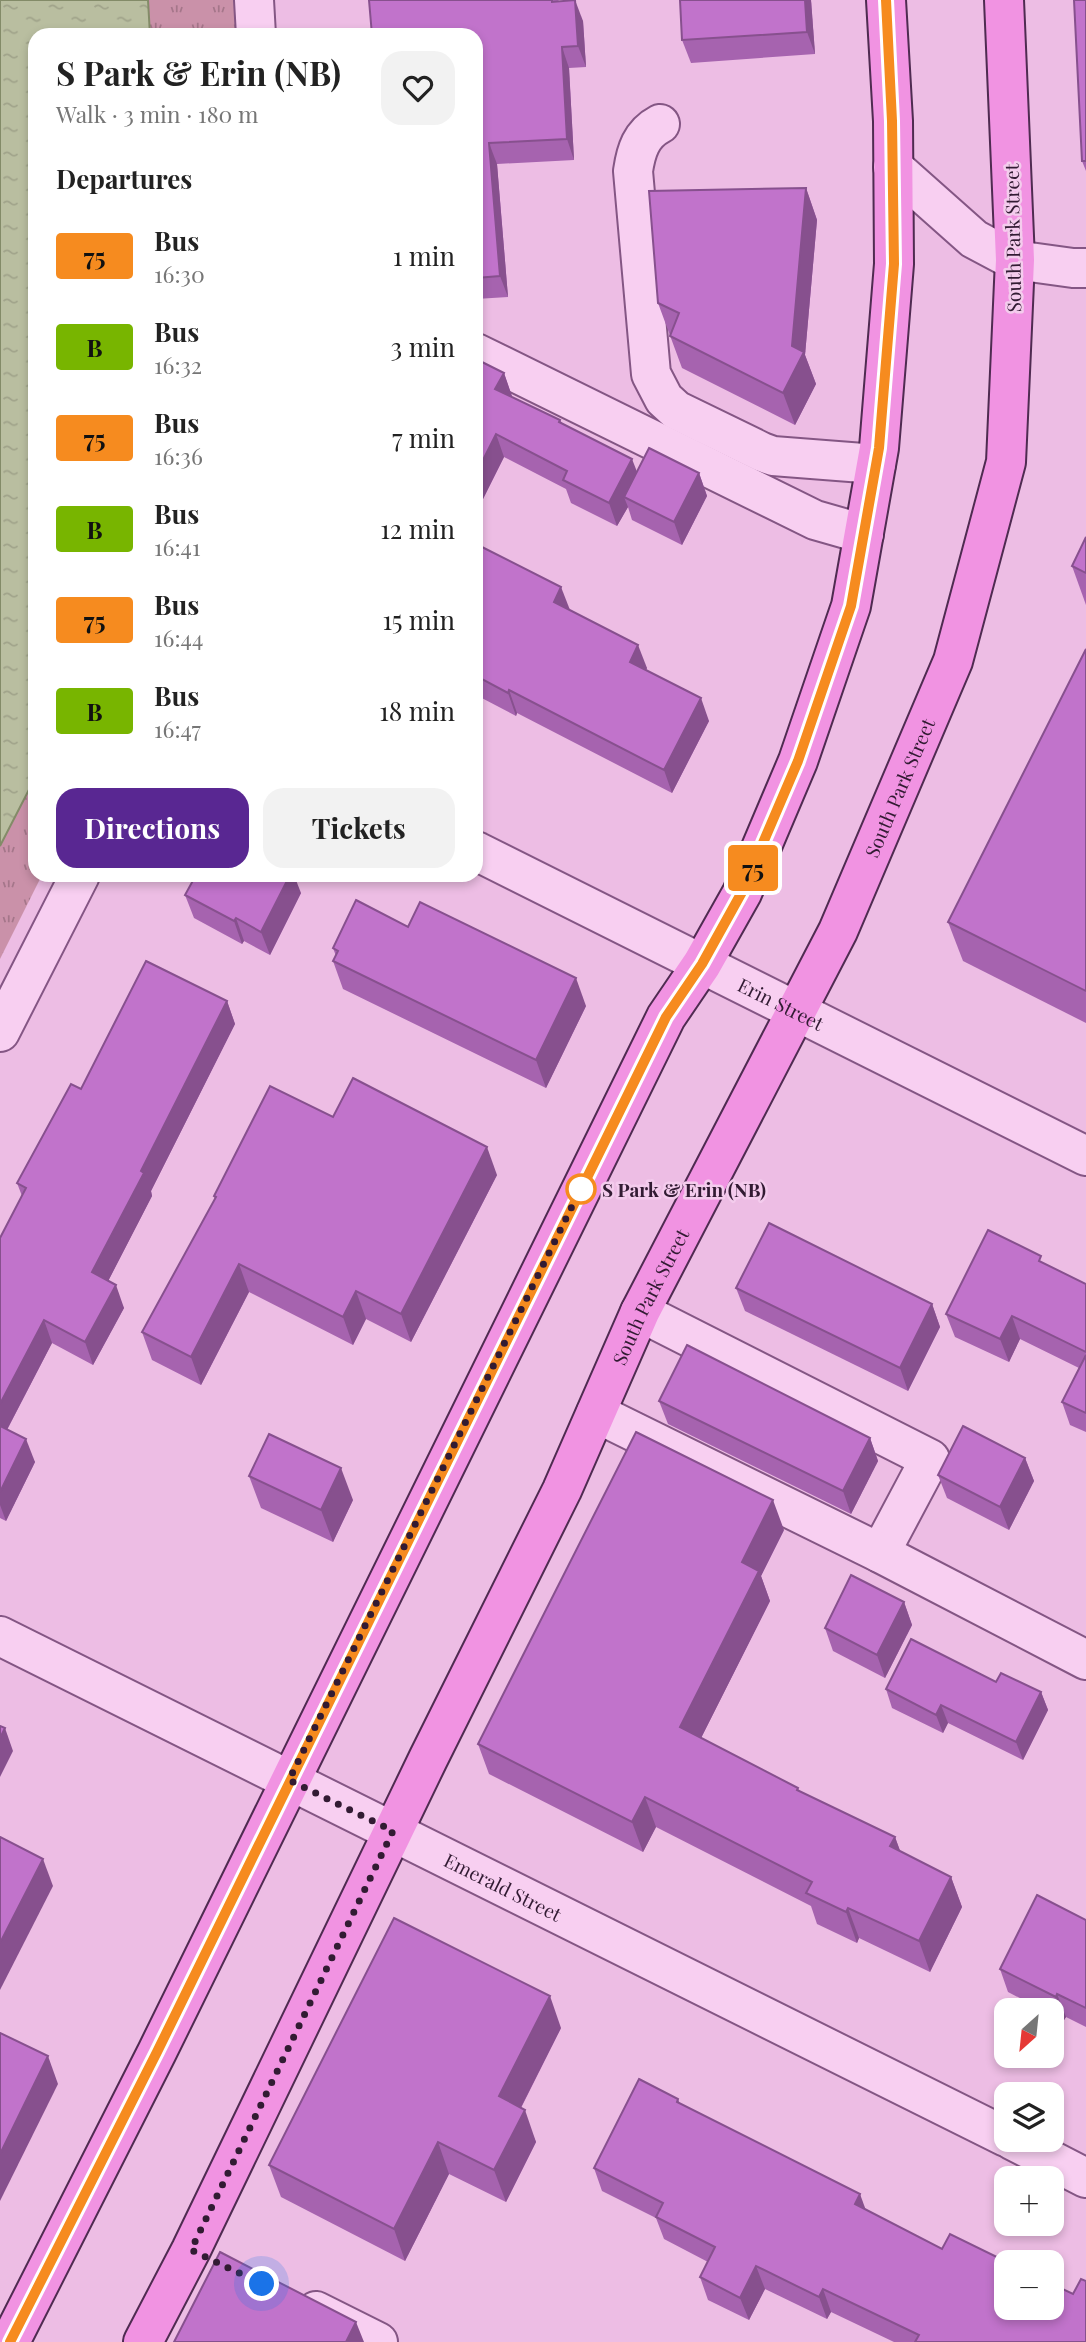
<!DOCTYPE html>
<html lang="en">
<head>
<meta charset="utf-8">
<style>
  body { margin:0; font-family:"Playfair Display",serif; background:#f2f2f2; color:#222; height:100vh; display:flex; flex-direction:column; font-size:26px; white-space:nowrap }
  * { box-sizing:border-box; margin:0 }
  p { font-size:23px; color:#767676 }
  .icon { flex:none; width:38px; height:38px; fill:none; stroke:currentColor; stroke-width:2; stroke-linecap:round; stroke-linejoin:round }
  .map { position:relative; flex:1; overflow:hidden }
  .details { position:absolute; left:28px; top:28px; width:455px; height:854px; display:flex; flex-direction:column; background:#fff; border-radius:21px; box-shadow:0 4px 10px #0003 }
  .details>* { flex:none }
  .badge { padding:0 14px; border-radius:5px; font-size:24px; line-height:46px }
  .needle { width:46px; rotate:207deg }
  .buttons { position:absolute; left:994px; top:1998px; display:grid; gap:14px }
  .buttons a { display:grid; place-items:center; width:70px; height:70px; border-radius:14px; background:#fff; box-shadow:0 4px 10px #0003; font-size:35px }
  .you { position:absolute; width:35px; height:35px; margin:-18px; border:5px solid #fff; border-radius:50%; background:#1a73e8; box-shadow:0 0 0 10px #1a73e833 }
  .map>.badge { position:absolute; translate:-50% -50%; box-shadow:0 0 0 4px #fff }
  h2 { padding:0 28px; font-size:26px; line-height:63px }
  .round { display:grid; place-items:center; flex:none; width:74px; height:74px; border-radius:21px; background:#f2f2f2 }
  .overview { display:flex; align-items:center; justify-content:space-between; height:119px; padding:0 28px }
  h1 { font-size:33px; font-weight:700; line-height:52px }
  .cta { display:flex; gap:14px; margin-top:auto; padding:14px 28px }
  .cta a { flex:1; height:80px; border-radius:21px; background:#592792; color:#fff; font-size:28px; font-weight:700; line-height:80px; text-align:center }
  .cta a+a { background:#f2f2f2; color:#222 }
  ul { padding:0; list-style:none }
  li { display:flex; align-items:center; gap:21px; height:91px; padding:0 28px }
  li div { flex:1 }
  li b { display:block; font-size:26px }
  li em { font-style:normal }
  li .badge { min-width:77px; font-weight:700; text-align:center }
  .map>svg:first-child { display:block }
  .park { fill:url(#park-tufts) }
  .water { fill:url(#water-ripples); stroke:#838b68; stroke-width:2 }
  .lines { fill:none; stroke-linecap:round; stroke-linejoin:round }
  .minor-casing { stroke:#845684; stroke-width:42 }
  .major-casing { stroke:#4f2b51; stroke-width:42 }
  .minor { stroke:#f8cff1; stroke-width:38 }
  .major { stroke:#f193e2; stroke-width:38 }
  .wall { fill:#a663af }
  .shaded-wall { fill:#87508e }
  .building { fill:#c173cb; stroke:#87508e; stroke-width:2 }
  .line-casing { stroke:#fff; stroke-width:16 }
  .line { stroke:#f68b1f; stroke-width:10 }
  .walk { stroke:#321b33; stroke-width:7; stroke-dasharray:0 12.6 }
  .stop-dot { fill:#fff; stroke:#f68b1f; stroke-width:3.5 }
  .labels { text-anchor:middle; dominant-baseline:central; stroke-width:5; stroke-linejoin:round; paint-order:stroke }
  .street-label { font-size:19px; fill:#321b33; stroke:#f4cced }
  .stop-label { font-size:19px; font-weight:bold; fill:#321b33; stroke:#f4cced; text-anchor:start }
</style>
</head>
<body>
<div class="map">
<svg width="1086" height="2342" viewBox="0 0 1086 2342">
  <defs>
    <pattern id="park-tufts" width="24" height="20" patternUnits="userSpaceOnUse" patternTransform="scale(1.75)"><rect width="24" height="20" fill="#ca91a9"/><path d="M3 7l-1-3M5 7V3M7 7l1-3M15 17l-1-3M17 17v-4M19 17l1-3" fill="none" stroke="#a5768a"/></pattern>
    <pattern id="water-ripples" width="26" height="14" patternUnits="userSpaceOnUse" patternTransform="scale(1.75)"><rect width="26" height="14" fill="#b9bea0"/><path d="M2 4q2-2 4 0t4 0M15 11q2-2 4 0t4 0" fill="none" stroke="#a0a38a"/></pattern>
  </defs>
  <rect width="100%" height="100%" fill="#edbde4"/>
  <g class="park">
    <polygon points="148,0 254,0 256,35 150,35"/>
    <polygon points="35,778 35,875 42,875 0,959 0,846"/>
  </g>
  <polygon class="water" points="0,0 148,0 150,35 35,35 35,778 0,846"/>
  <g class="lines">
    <defs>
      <g id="minor">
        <polyline points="254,0 256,35"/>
        <path d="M660 124C641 134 636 151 633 171L651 374 664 399 676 410 762 452 773 456 876 464"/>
        <polyline points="893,167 974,239 1006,256 1015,260 1073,268 1086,268"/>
        <polyline points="476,353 815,520 864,534"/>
        <path id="s1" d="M476 851 1086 1156"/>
        <polyline points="0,1032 80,875"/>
        <polyline points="640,1312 930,1459 880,1553 1086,1660"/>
        <polyline points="596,1413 880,1553"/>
        <path id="s2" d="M0 1636 1006 2137"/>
        <polyline points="1012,2140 1086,2178"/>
        <polyline points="316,2311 378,2342"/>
      </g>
      <g id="major">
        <polyline points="10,2342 157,2052 666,1017 702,964 742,893 798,761 851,606 879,448 894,264 893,121 886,0"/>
        <path id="s3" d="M143 2342 191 2250 428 1759 562 1490 640 1312 838 931 953 661 1006 462 1015 260 1004 0"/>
      </g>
    </defs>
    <use href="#minor" class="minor-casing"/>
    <use href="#major" class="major-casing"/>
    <use href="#minor" class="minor"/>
    <use href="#major" class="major"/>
  </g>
  <g class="wall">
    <polygon points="369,0 558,0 583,21 586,67 569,68 574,160 497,164 508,297 476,299 476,35"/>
    <polygon points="680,0 811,0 815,54 691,63 682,40"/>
    <polygon points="1086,0 1086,171 1082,161"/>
    <polygon points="806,188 817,220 805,355 816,384 795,425 682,368 658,303"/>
    <polygon points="476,359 504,373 512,397 560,420 562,423 637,472 699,473 707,496 682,545 632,520 628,507 617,526 571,503 566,489 504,457 476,513"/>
    <polygon points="1086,537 1086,605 1072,566"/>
    <polygon points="476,544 570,610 647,668 646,670 709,721 672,793 517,713 516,716 476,695"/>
    <polygon points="1086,649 1086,1023 963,961 948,922"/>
    <polygon points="301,893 270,955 244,941 242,944 194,918 185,895"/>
    <polygon points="408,927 586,1006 546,1088 343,989 333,961 336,956 333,948"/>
    <polygon points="227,1001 235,1024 151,1191 152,1196 108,1281 124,1308 93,1365 52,1343 7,1430 35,1462 6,1521 0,1518 0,1238 22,1196 17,1183 81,1089"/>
    <polygon points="333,1117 497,1175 411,1342 366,1319 353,1345 249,1292 201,1385 152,1360 142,1332 215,1199 214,1196"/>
    <polygon points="1044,1264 1086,1284 1086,1432 1070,1425 1062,1402 1079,1368 1020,1339 1009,1362 955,1337 946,1314"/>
    <polygon points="736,1288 932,1304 940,1327 908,1391 745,1311"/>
    <polygon points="659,1401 870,1438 878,1461 851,1514 668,1424"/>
    <polygon points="1025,1458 1034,1481 1009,1530 947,1498 938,1475"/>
    <polygon points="249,1476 353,1500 333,1542 261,1508"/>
    <polygon points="784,1530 761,1576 770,1601 701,1738 798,1788 799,1792 895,1837 900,1851 951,1877 962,1907 930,1972 859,1938 857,1943 817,1924 811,1906 656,1827 643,1852 489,1774 478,1744"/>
    <polygon points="904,1602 912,1625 885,1678 833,1651 825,1628"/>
    <polygon points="996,1682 1041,1692 1048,1710 1023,1760 948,1723 943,1733 892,1708 886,1689"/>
    <polygon points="1086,1920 1086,2027 1066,2017 1064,2020 1052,2014 1052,2011 1045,2011 1008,1992 1000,1969"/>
    <polygon points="561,2028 521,2108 536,2142 506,2202 449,2174 405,2261 281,2197 269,2165"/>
    <polygon points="678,2099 680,2104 866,2210 1086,2342 894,2342 831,2312 827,2319 765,2289 749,2320 708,2300 700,2277 708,2262 664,2239 656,2218 602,2191 594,2168"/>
  </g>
  <g class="shaded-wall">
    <polygon points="575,0 583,21 586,67 578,46"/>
    <polygon points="805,0 811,0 815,54 807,32"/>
    <polygon points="562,47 569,68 574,160 567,139"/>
    <polygon points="489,143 497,164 508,297 500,276"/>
    <polygon points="806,188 817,220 805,355 816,384 795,425 783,393 792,346"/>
    <polygon points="504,373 512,396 504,412 495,389"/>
    <polygon points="496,434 504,457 476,513 476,474"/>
    <polygon points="632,459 641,482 624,497 628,507 617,526 609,503"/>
    <polygon points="699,473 707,496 682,545 674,522"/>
    <polygon points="561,587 570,610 554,602"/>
    <polygon points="638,645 647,668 638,685 630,662"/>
    <polygon points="509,690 517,713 516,716 508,693"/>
    <polygon points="701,698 709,721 672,793 664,770"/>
    <polygon points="290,875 294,875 301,893 270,955 261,932"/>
    <polygon points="236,918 244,941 242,944 234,921"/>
    <polygon points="576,978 586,1006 546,1088 536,1060"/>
    <polygon points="227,1001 235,1024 151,1191 152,1196 101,1295 92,1272 141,1171"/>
    <polygon points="487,1147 497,1175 411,1342 401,1314"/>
    <polygon points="239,1264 249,1292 201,1385 191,1357"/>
    <polygon points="116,1285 124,1308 93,1365 85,1342"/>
    <polygon points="356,1291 366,1319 353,1345 343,1317"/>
    <polygon points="932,1304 940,1327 908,1391 900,1368"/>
    <polygon points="1012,1316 1020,1339 1009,1362 1000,1339"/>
    <polygon points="44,1320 52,1343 0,1443 0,1404"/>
    <polygon points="870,1438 878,1461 851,1514 843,1491"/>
    <polygon points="26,1439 35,1462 6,1521 0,1505 0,1492"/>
    <polygon points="1025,1458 1034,1481 1009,1530 1000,1507"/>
    <polygon points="341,1468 353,1500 333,1542 321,1510"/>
    <polygon points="773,1500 784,1530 761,1576 770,1601 691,1758 680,1727 742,1562"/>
    <polygon points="904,1602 912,1625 885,1678 877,1655"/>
    <polygon points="1041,1692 1048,1710 1023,1760 1016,1742"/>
    <polygon points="941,1705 948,1723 943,1733 936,1715"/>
    <polygon points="5,1728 13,1751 0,1777 0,1738"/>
    <polygon points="645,1797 656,1827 643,1852 632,1822"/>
    <polygon points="895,1837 906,1867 890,1846"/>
    <polygon points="43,1859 53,1886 0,1990 0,1943"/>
    <polygon points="951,1877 962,1907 930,1972 919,1941"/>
    <polygon points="848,1908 859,1938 857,1943 846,1912"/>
    <polygon points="1057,1994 1066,2017 1064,2020 1056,1997"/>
    <polygon points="550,1996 561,2028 510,2129 499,2096"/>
    <polygon points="48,2056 58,2084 0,2201 0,2154"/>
    <polygon points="525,2110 536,2142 506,2202 494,2170"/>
    <polygon points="438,2142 449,2174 405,2261 394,2229"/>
    <polygon points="860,2194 868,2216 855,2204"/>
    <polygon points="756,2266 765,2289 749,2320 740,2298"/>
    <polygon points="823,2289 831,2312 827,2319 819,2297"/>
    <polygon points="356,2322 364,2342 346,2342"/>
  </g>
  <g class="building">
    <polygon points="369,0 552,0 552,2 575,0 578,46 562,47 567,139 489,143 500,276 476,278 476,35 372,35"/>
    <polygon points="680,0 805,0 807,32 682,40"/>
    <polygon points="1074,0 1086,0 1086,161 1082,161"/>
    <polygon points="806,188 792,346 804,352 783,393 670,336 679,313 658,303 649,191"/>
    <polygon points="476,359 504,373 495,389 560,420 559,422 632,459 609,503 563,480 567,471 496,434 476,474"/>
    <polygon points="649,448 699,473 674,522 624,497"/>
    <polygon points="1086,537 1086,573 1072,566"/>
    <polygon points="476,544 561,587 554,602 638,645 630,662 701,698 664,770 509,690 508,693 476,676"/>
    <polygon points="1086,649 1086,991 948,922"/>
    <polygon points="196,875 290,875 261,932 236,918 234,921 185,895"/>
    <polygon points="356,900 408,927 420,902 576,978 536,1060 333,961 338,951 333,948"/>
    <polygon points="146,961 227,1001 141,1171 144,1173 92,1272 116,1285 85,1342 44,1320 0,1404 0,1238 26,1188 17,1183 71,1084 81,1089"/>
    <polygon points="353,1078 487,1147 401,1314 356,1291 343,1317 239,1264 191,1357 142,1332 216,1197 214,1196 270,1086 333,1117"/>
    <polygon points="769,1223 932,1304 900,1368 736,1288"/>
    <polygon points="988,1230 1041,1256 1039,1261 1086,1284 1086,1352 1012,1316 1000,1339 946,1314"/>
    <polygon points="687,1345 870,1438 843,1491 659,1401"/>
    <polygon points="1086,1355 1086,1413 1062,1402"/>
    <polygon points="0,1426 26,1439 0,1492"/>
    <polygon points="963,1426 1025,1458 1000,1507 938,1475"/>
    <polygon points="636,1432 773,1500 742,1562 759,1571 680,1727 798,1788 797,1790 895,1837 890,1846 951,1877 919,1941 848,1908 846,1912 806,1893 812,1882 645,1797 632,1822 478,1744"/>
    <polygon points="269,1434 341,1468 321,1510 249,1476"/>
    <polygon points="851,1575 904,1602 877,1655 825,1628"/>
    <polygon points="911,1639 996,1682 1001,1673 1041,1692 1016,1742 941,1705 936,1715 886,1689"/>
    <polygon points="0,1726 5,1728 0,1738"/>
    <polygon points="0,1837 43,1859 0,1943"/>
    <polygon points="1037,1895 1086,1920 1086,2008 1057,1994 1056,1997 1000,1969"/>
    <polygon points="394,1918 550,1996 499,2096 525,2110 494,2170 438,2142 394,2229 269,2165"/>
    <polygon points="0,2033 48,2056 0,2154"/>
    <polygon points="639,2079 678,2099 677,2102 860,2194 855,2204 942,2249 950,2234 1009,2263 1006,2263 1006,2308 1052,2308 1052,2284 1073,2294 1081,2279 1086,2281 1086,2342 915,2342 919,2335 823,2289 819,2297 756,2266 740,2298 700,2277 715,2247 656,2217 663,2203 594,2168"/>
    <polygon points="220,2252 356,2322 346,2342 174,2342"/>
  </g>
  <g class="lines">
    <defs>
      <polyline id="line" points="10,2342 157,2052 666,1017 702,964 742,892 798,761 851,606 879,448 894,264 892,121 886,0"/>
    </defs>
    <use href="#line" class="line-casing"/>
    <use href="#line" class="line"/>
    <polyline class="walk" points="262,2284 191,2250 393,1831 289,1780 585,1180 581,1189"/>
  </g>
  <circle class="stop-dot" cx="581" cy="1189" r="14"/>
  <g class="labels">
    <g class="street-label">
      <text transform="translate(1012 238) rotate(-91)">South Park Street</text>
      <text stroke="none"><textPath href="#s3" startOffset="1729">South Park Street</textPath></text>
      <text stroke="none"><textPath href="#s1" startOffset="341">Erin Street</textPath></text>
      <text stroke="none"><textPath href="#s3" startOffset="1162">South Park Street</textPath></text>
      <text stroke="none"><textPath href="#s2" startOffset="562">Emerald Street</textPath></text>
    </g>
    <g class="stop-label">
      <text x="602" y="1189">S Park &amp; Erin (NB)</text>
    </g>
  </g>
</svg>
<div class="buttons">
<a><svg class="needle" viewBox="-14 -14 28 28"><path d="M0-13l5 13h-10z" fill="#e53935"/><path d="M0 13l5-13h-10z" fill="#767676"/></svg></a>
<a><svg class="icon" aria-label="layers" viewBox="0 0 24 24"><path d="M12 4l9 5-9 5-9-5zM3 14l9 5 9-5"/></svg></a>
<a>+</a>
<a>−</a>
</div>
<div class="you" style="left:262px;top:2284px"></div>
<b class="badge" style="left:753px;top:868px;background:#f68b1f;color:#111">75</b>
<section class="details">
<div class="overview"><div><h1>S Park &amp; Erin (NB)</h1><p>Walk · 3 min · 180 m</p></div><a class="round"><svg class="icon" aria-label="heart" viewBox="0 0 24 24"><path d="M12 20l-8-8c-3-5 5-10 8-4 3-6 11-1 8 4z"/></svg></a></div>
<h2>Departures</h2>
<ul>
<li><span class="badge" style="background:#f68b1f;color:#111">75</span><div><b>Bus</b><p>16:30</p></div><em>1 min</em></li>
<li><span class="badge" style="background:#78b500;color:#111">B</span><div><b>Bus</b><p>16:32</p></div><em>3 min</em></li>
<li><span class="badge" style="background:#f68b1f;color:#111">75</span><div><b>Bus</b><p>16:36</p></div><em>7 min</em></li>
<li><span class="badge" style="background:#78b500;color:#111">B</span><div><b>Bus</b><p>16:41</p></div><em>12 min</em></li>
<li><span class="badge" style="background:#f68b1f;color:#111">75</span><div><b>Bus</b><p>16:44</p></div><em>15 min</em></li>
<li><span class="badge" style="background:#78b500;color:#111">B</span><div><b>Bus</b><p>16:47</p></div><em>18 min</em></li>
</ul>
<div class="cta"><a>Directions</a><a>Tickets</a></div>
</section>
</div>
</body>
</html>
